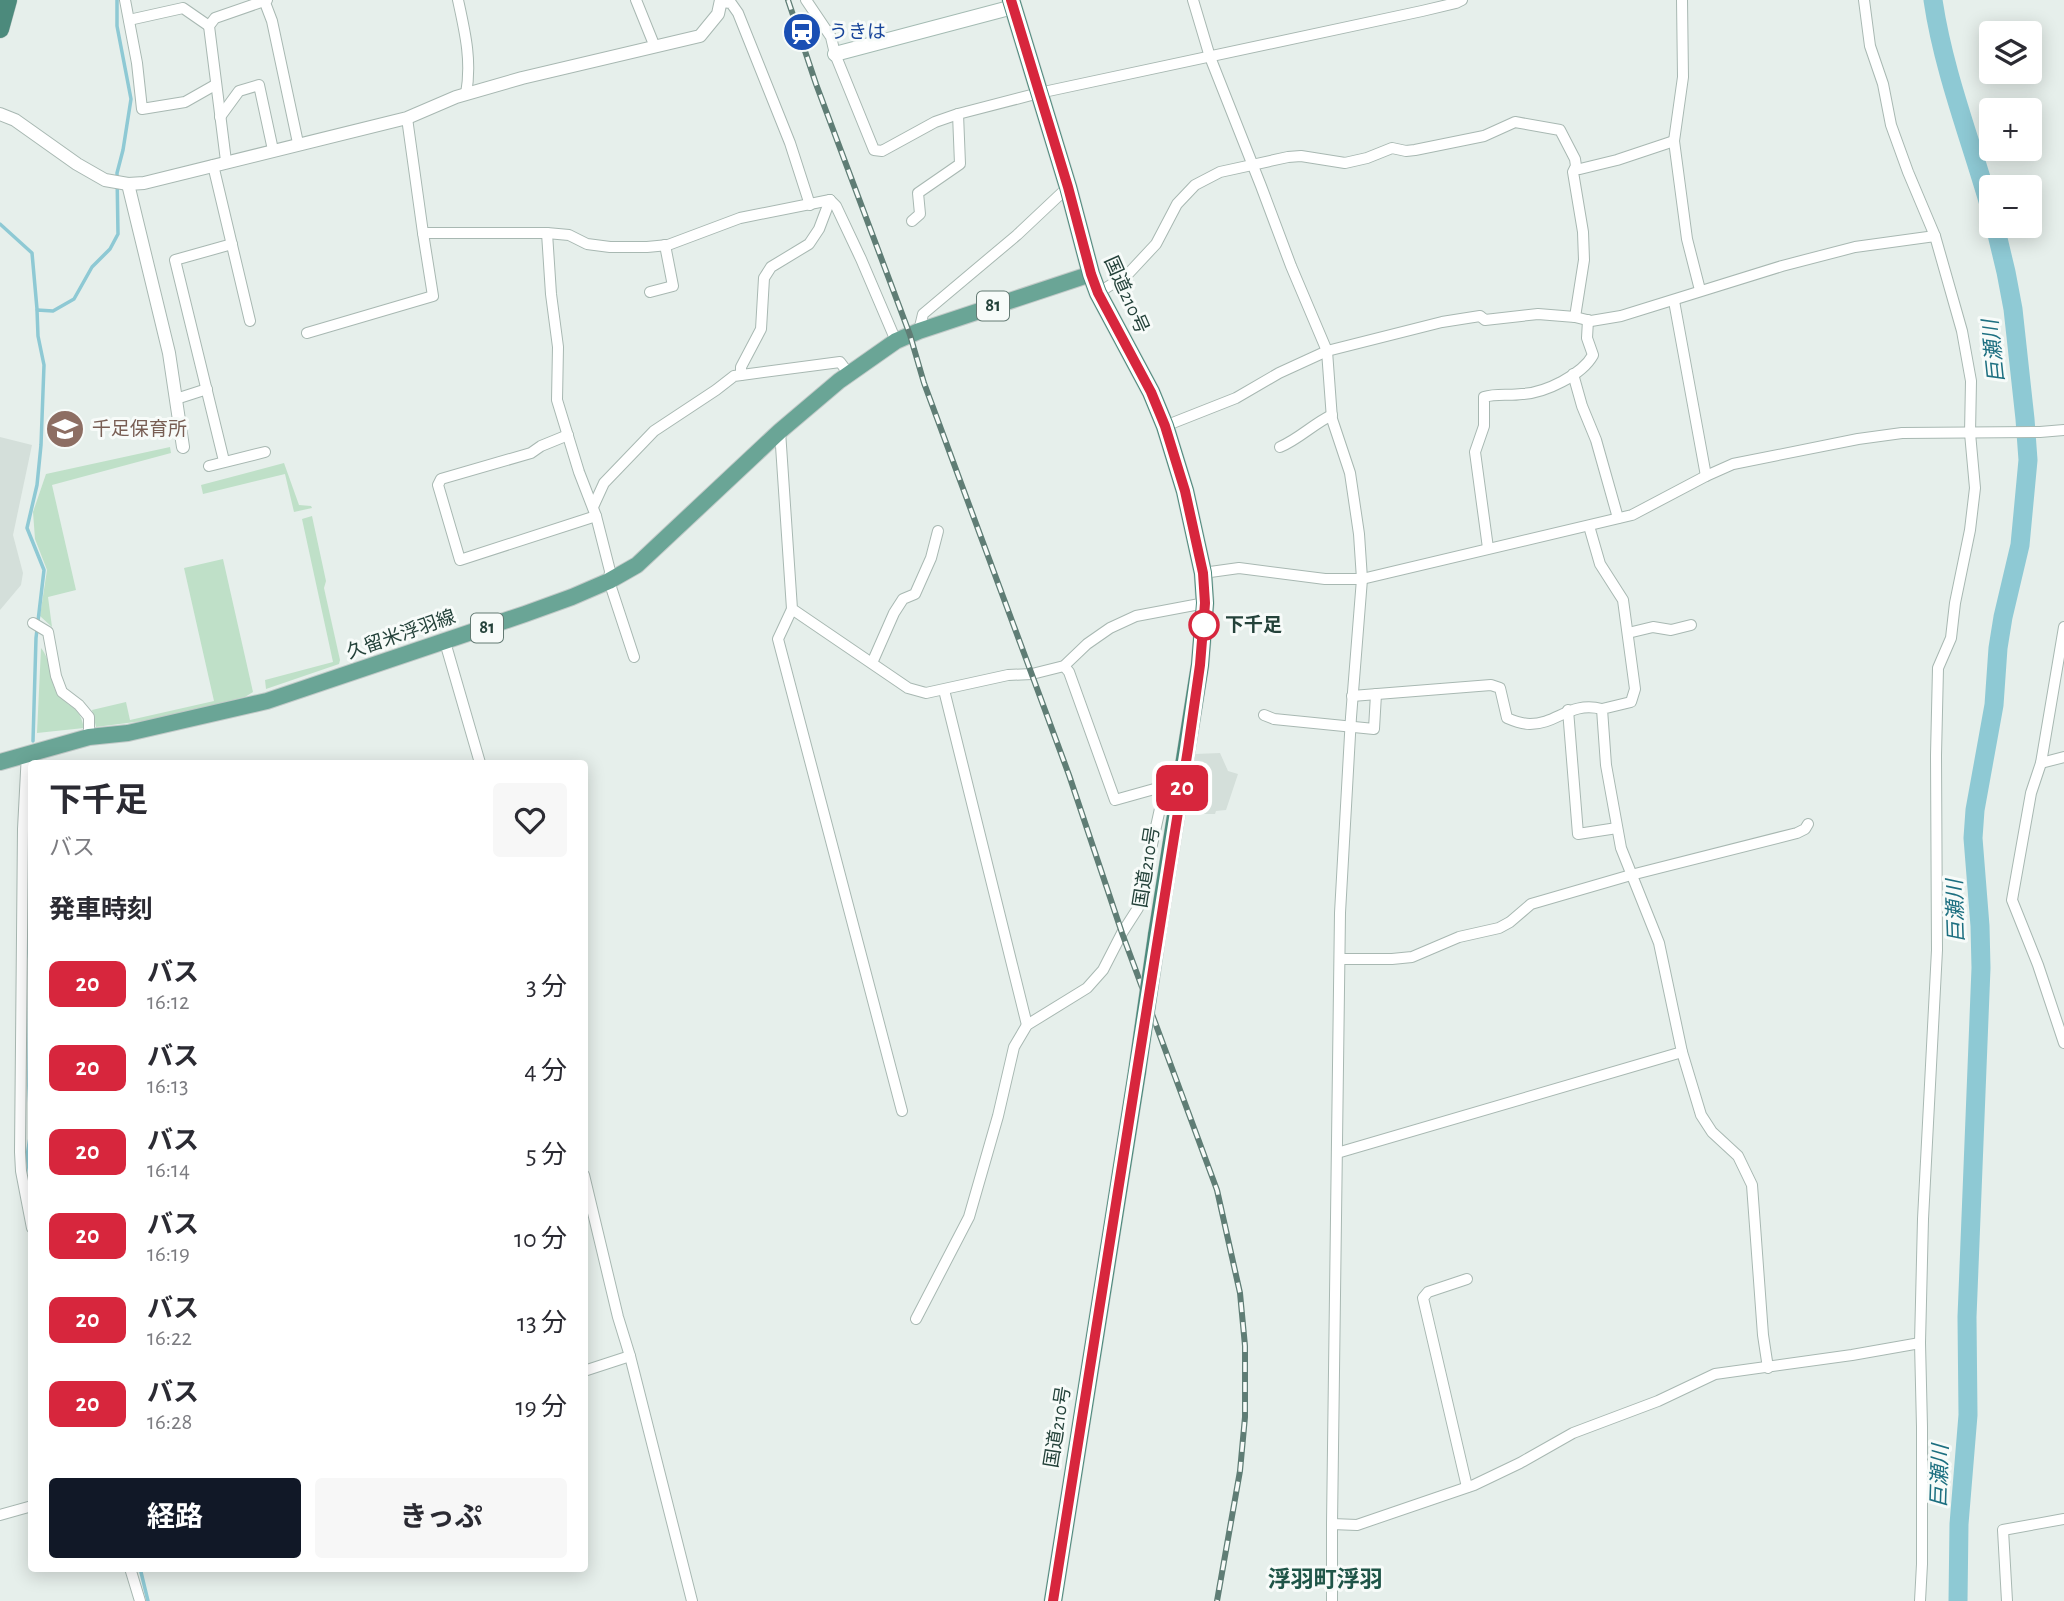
<!DOCTYPE html>
<html lang="ja">
<head>
<meta charset="utf-8">
<style>
  body { margin:0; font-family:"Alegreya Sans","Noto Sans JP",sans-serif; background:#f7f7f7; color:#2b2b33; height:100vh; display:flex; flex-direction:column; font-size:26px; white-space:nowrap }
  * { box-sizing:border-box; margin:0 }
  p { font-size:23px; color:#7c7c81 }
  .icon { flex:none; width:38px; height:38px; fill:none; stroke:currentColor; stroke-width:2; stroke-linecap:round; stroke-linejoin:round }
  .map { position:relative; flex:1; overflow:hidden }
  .drawer { position:absolute; left:28px; top:760px; width:560px; height:812px; display:flex; flex-direction:column; background:#fff; border-radius:7px; box-shadow:0 4px 18px #0003 }
  .drawer>* { flex:none }
  .badge { padding:0 14px; border-radius:10px; font-size:24px; line-height:46px }
  .buttons { position:absolute; left:1979px; top:21px; display:grid; gap:14px }
  .buttons a { display:grid; place-items:center; width:63px; height:63px; border-radius:7px; background:#fff; box-shadow:0 4px 18px #0003; font-size:35px }
  .map>.badge { position:absolute; translate:-50% -50%; box-shadow:0 0 0 4px #fff }
  h2 { padding:0 21px; font-size:26px; line-height:63px }
  .round { display:grid; place-items:center; flex:none; width:74px; height:74px; border-radius:7px; background:#f7f7f7 }
  .headline { display:flex; align-items:center; justify-content:space-between; height:119px; padding:0 21px }
  h1 { font-size:33px; font-weight:700; line-height:52px }
  .cta { display:flex; gap:14px; margin-top:auto; padding:14px 21px }
  .cta a { flex:1; height:80px; border-radius:7px; background:#111827; color:#fff; font-size:28px; font-weight:700; line-height:80px; text-align:center }
  .cta a+a { background:#f7f7f7; color:#2b2b33 }
  ul { padding:0; list-style:none }
  li { display:flex; align-items:center; gap:21px; height:84px; padding:0 21px }
  li div { flex:1 }
  li b { display:block; font-size:26px }
  li em { font-style:normal }
  li .badge { min-width:77px; font-weight:700; text-align:center }
  .map>svg:first-child { display:block }
  .built { fill:#d4dfda }
  .green { fill:#bfe0c8 }
  .lines { fill:none; stroke-linecap:round; stroke-linejoin:round }
  .stream { stroke:#8ec9d4; stroke-width:3.5 }
  .river { stroke:#8ec9d4; stroke-width:19 }
  .minor-casing { stroke:#a8b8b2; stroke-width:12 }
  .tertiary-casing { stroke:#a8b8b2; stroke-width:14 }
  .secondary-casing { stroke:#a4bbb3; stroke-width:16 }
  .primary-casing { stroke:#c2cac8; stroke-width:18 }
  .trunk-casing { stroke:#c2cac8; stroke-width:19 }
  .minor { stroke:#fff; stroke-width:10 }
  .tertiary { stroke:#fff; stroke-width:12 }
  .secondary { stroke:#fff; stroke-width:14 }
  .primary { stroke:#6aa596; stroke-width:16 }
  .trunk { stroke:#4c8a7c; stroke-width:18 }
  .rail-casing { stroke:#5f7d75; stroke-width:6 }
  .rail { stroke:#f7fbf9; stroke-width:3.5; stroke-dasharray:10; stroke-linecap:butt }
  .trunk-bridge-casing { stroke:#c2cac8; stroke-width:19; stroke-linecap:butt }
  .trunk-bridge { stroke:#4c8a7c; stroke-width:18 }
  .line-casing { stroke:#fff; stroke-width:16 }
  .line { stroke:#d7263d; stroke-width:10 }
  .stop-dot { fill:#fff; stroke:#d7263d; stroke-width:3.5 }
  .labels { text-anchor:middle; dominant-baseline:central; stroke-width:6; stroke-linejoin:round; paint-order:stroke }
  .shield { fill:#f7fbf9; stroke:#637a73; stroke-width:2 }
  .shield-label { font-size:18px; font-weight:bold; fill:#24423a }
  .transit-label { font-size:19px; fill:#164399; stroke:#f7fbf9; text-anchor:start }
  .street-label { font-size:19px; fill:#24423a; stroke:#f7fbf9 }
  .education-label { font-size:19px; fill:#785e54; stroke:#f7fbf9; text-anchor:start }
  .stop-label { font-size:19px; font-weight:bold; fill:#24423a; stroke:#f7fbf9; text-anchor:start }
  .water-label { font-size:21px; font-style:italic; fill:#1c6f80; stroke:#f7fbf9 }
  .quarter-label { font-size:23px; font-weight:bold; fill:#1f5548; stroke:#f7fbf9 }
</style>
</head>
<body>
<div class="map">
<svg width="2064" height="1601" viewBox="0 0 2064 1601">
  <rect width="100%" height="100%" fill="#e6efeb"/>
  <g class="built">
    <polygon points="0,437 32,445 13,535 23,573 21,585 0,610"/>
    <polygon points="1220,753 1228,771 1238,774 1226,810 1216,811 1215,814 1187,814 1195,754"/>
  </g>
  <g class="green">
    <polygon points="170,447 171,453 52,485 76,590 48,597 52,627 40,616 47,570 35,539 33,512 46,474"/>
    <polygon points="284,463 299,505 311,506 312,508 294,512 285,474 203,494 201,485"/>
    <polygon points="312,516 326,581 324,588 340,660 339,664 266,689 265,680 333,662 302,519"/>
    <polygon points="223,559 253,692 245,697 158,719 96,727 92,710 126,702 130,720 214,701 184,568"/>
    <path d="M41 648C53 663 49 682 58 694 70 710 79 704 84 728L37 733Z"/>
  </g>
  <g class="lines">
    <g class="stream">
      <polyline points="0,224 32,253 37,309"/>
      <polyline points="33,741 36,638 44,570 27,528 37,485 41,445 44,365 38,336 37,310 53,311 74,299 92,267 110,249 118,234 117,173 123,150 131,99 117,26 117,0"/>
      <polyline points="32,833 27,941 30,961 29,1086 31,1131 27,1156 32,1189"/>
      <polyline points="140,1568 148,1601"/>
    </g>
    <g class="river">
      <path d="M1933 0C1944 74 1972 143 1992 215"/>
      <polyline points="1958,1601 1959,1524 1968,1415 1967,1317 1981,968 1980,926 1973,838 1975,810 1994,705 1998,648 2003,617 2020,545 2028,460 2025,419 2013,309 2006,272 1995,226"/>
    </g>
    <defs>
      <g id="minor">
        <polyline points="125,0 137,63 142,109 185,102 215,85"/>
        <polyline points="264,0 272,21 298,143"/>
        <path d="M458 0C465 32 472 61 466 94"/>
        <polyline points="636,0 655,47"/>
        <polyline points="806,0 831,37 835,54 874,150 882,151 935,122 958,114 1039,93 1422,11 1456,3 1462,0"/>
        <polyline points="1193,0 1210,57 1261,186 1291,266 1327,351 1332,419 1350,473 1359,534 1362,579 1351,717 1340,913 1332,1524 1332,1601"/>
        <polyline points="1682,0 1683,77 1674,141 1687,239 1700,290"/>
        <polyline points="1864,0 1870,46 1883,84 1891,125 1908,172 1935,236 1962,331 1971,381 1970,433 1975,488 1970,530 1955,603 1951,638 1938,668 1936,755 1937,950 1923,1219 1920,1343 1922,1427 1922,1564 1920,1601"/>
        <polyline points="721,2 731,3 738,13 790,143 810,205"/>
        <polyline points="129,20 183,8 209,26"/>
        <polyline points="220,117 239,91 259,85 273,150"/>
        <polyline points="407,118 423,233 547,233 569,235 587,244 610,247 647,247 668,245 740,218 830,200"/>
        <polyline points="226,161 209,26 215,18 267,0"/>
        <polyline points="213,165 250,321"/>
        <polyline points="1575,169 1580,169 1617,160 1674,141"/>
        <polyline points="830,200 836,206 861,259 896,341"/>
        <polyline points="912,221 920,214 918,193 960,164 958,114"/>
        <polyline points="547,233 551,294 558,347 557,400 579,472 596,516 610,571 609,581 634,657"/>
        <polyline points="650,292 673,286 665,245"/>
        <polyline points="1098,293 1128,274 1156,244 1177,204 1195,185 1220,172 1288,157 1301,156 1345,163 1367,158 1392,148 1406,151 1415,150 1484,136 1515,122 1560,130 1575,159 1576,166 1573,172 1583,232 1584,260 1575,317"/>
        <polyline points="1674,301 1706,476"/>
        <polyline points="919,331 923,314 1017,235 1068,187"/>
        <polyline points="307,333 433,296 423,233"/>
        <polyline points="1573,374 1582,406 1596,440 1618,518"/>
        <polyline points="741,375 741,367 761,329 764,278 771,267 809,244 819,229 830,200"/>
        <polyline points="176,399 207,389"/>
        <polyline points="1165,426 1236,398 1279,373 1327,351 1442,322 1480,316 1485,320 1538,314 1575,317 1591,321 1621,316 1782,266 1855,247 1935,236"/>
        <polyline points="780,431 792,609 908,688 926,693 1008,675 1032,674 1064,666 1087,644 1110,628 1136,616 1205,603"/>
        <polyline points="568,435 541,446 531,453 441,479 438,485 460,560 596,516"/>
        <path d="M1280 447C1299 439 1313 424 1332 415"/>
        <polyline points="224,461 175,260 232,244"/>
        <polyline points="209,466 265,452"/>
        <polyline points="593,507 604,483 654,431 716,390 734,376 840,362 849,374"/>
        <path d="M1488 548 1475 452 1484 426V397C1497 393 1509 396 1522 394 1545 393 1582 375 1593 355L1587 338 1588 320"/>
        <polyline points="1203,573 1239,568 1325,579 1362,579 1632,515 1706,476 1733,464 1858,439 1902,433 2040,432 2064,430"/>
        <polyline points="792,609 778,639 902,1111"/>
        <polyline points="33,623 48,632 56,676 62,692 79,705 89,717 89,737"/>
        <polyline points="2064,627 2041,763 2031,793 2012,900 2038,965 2064,1043"/>
        <polyline points="1628,633 1653,627 1671,630 1691,625"/>
        <polyline points="445,642 480,763"/>
        <polyline points="872,663 894,613 903,599 915,594 931,558 938,531"/>
        <polyline points="1064,666 1069,672 1115,800 1165,786"/>
        <polyline points="944,690 1027,1025"/>
        <path d="M1352 696 1491 685 1500 688 1507 718C1514 721 1522 724 1530 724 1557 724 1570 701 1602 709"/>
        <polyline points="1568,710 1578,834 1617,828"/>
        <polyline points="1264,715 1274,719 1374,729 1376,694"/>
        <polyline points="27,753 23,829 20,1152 21,1171 32,1228"/>
        <polyline points="2041,763 2064,757"/>
        <polyline points="1340,959 1392,959 1412,957 1459,937 1499,928 1510,922 1531,904 1538,902 1631,875 1797,833 1805,829 1808,824"/>
        <polyline points="1682,1052 1701,1115 1712,1132 1738,1156 1752,1185 1763,1335 1768,1368"/>
        <polyline points="1337,1153 1682,1052 1659,943 1621,848 1606,765 1602,709 1631,702 1635,689 1623,600 1600,564 1589,526"/>
        <polyline points="584,1175 618,1317 630,1356 692,1601"/>
        <polyline points="1467,1279 1428,1292 1423,1298 1467,1487"/>
        <polyline points="916,1319 969,1217 998,1116 1014,1047 1027,1025 1087,988 1103,970 1122,933 1138,908 1165,786 1183,782"/>
        <polyline points="584,1371 630,1356"/>
        <polyline points="0,1515 32,1506"/>
        <polyline points="1332,1524 1357,1525 1474,1485 1520,1463 1573,1433 1658,1401 1715,1374 1852,1355 1920,1343"/>
        <polyline points="130,1568 140,1601"/>
        <polyline points="2007,1601 2003,1530 2064,1519"/>
      </g>
      <g id="tertiary">
        <polyline points="0,114 15,120 77,164 105,180 128,184 144,183 407,118 456,97 522,78 700,36 718,14 721,0"/>
        <polyline points="128,184 169,353 183,447"/>
      </g>
      <polyline id="secondary" points="835,54 1013,7"/>
      <polyline id="primary" points="0,762 89,737 128,733 267,701 525,614 572,597 609,581 637,565 780,431 839,381 896,341 919,331 1091,274"/>
      <g id="trunk">
        <polyline points="1011,0 1068,187 1091,274 1098,293 1151,392 1165,426 1185,491 1203,573 1205,603 1200,665 1157,935"/>
        <polyline points="0,29 8,0"/>
        <polyline points="1053,1601 1137,1072"/>
      </g>
    </defs>
    <use href="#minor" class="minor-casing"/>
    <use href="#tertiary" class="tertiary-casing"/>
    <use href="#secondary" class="secondary-casing"/>
    <use href="#primary" class="primary-casing"/>
    <use href="#trunk" class="trunk-casing"/>
    <use href="#minor" class="minor"/>
    <use href="#tertiary" class="tertiary"/>
    <use href="#secondary" class="secondary"/>
    <use href="#primary" class="primary"/>
    <use href="#trunk" class="trunk"/>
    <defs>
      <polyline id="rail" points="788,0 816,84 910,335 924,383 1069,775 1122,933 1217,1190 1240,1293 1245,1346 1245,1417 1240,1471 1217,1601"/>
    </defs>
    <use href="#rail" class="rail-casing"/>
    <use href="#rail" class="rail"/>
    <defs>
      <polyline id="trunk-bridge" points="1137,1072 1157,935"/>
    </defs>
    <use href="#trunk-bridge" class="trunk-bridge-casing"/>
    <use href="#trunk-bridge" class="trunk-bridge"/>
  </g>
  <g class="lines">
    <defs>
      <polyline id="line" points="1011,0 1068,187 1091,274 1098,293 1151,392 1165,426 1185,491 1203,573 1205,603 1200,665 1188,749 1053,1601"/>
    </defs>
    <use href="#line" class="line-casing"/>
    <use href="#line" class="line"/>
  </g>
  <defs>
    <symbol id="station-disc" viewBox="-11 -11 22 22"><circle r="9.5" fill="#1a4fb4" stroke="#f7fbf9"/><path d="M-3-6H3Q5-6 5-4V2Q5 4 3 4L4.5 6H3L1.5 4h-3L-3 6H-4.5L-3 4Q-5 4-5 2V-4Q-5-6-3-6ZM-3.5-4v3h7v-3ZM-3.5 1v1.5H-2V1ZM2 1v1.5H3.5V1Z" fill="#fff"/></symbol>
    <symbol id="school-disc" viewBox="-11 -11 22 22"><circle r="9.5" fill="#8d6e63" stroke="#f7fbf9"/><path d="M0-5L7-2L0 1L-7-2ZM-4 1L0 2.5L4 1V4Q0 6-4 4Z" fill="#fff"/></symbol>
  </defs>
  <g fill-rule="evenodd">
    <use href="#station-disc" x="780" y="10" width="44" height="44"/>
    <use href="#school-disc" x="43" y="407" width="44" height="44"/>
  </g>
  <circle class="stop-dot" cx="1204" cy="625" r="14"/>
  <g class="labels">
    <g class="shield">
      <rect x="977" y="291.5" width="32" height="29" rx="5"/>
      <rect x="471" y="613.5" width="32" height="29" rx="5"/>
    </g>
    <g class="shield-label">
      <text x="993" y="306">81</text>
      <text x="487" y="628">81</text>
    </g>
    <g class="transit-label">
      <text x="829" y="32">うきは</text>
    </g>
    <g class="street-label">
      <text transform="translate(1126 295) rotate(66)">国道210号</text>
      <text transform="translate(401 635) rotate(-19)">久留米浮羽線</text>
      <text transform="translate(1147 867) rotate(-81)">国道210号</text>
      <text transform="translate(1058 1427) rotate(-81)">国道210号</text>
    </g>
    <g class="education-label">
      <text x="92" y="429">千足保育所</text>
    </g>
    <g class="stop-label">
      <text x="1225" y="625">下千足</text>
    </g>
    <g class="water-label">
      <text transform="translate(1994 351) rotate(-96)">巨瀬川</text>
      <text transform="translate(1956 911) rotate(-92)">巨瀬川</text>
      <text transform="translate(1940 1476) rotate(-88)">巨瀬川</text>
    </g>
    <g class="quarter-label">
      <text x="1325" y="1580">浮羽町浮羽</text>
    </g>
  </g>
</svg>
<div class="buttons">
<a><svg class="icon" aria-label="layers" viewBox="0 0 24 24"><path d="M12 4l9 5-9 5-9-5zM3 14l9 5 9-5"/></svg></a>
<a>+</a>
<a>−</a>
</div>
<b class="badge" style="left:1182px;top:788px;background:#d7263d;color:#fff">20</b>
<section class="drawer">
<div class="headline"><div><h1>下千足</h1><p>バス</p></div><a class="round"><svg class="icon" aria-label="heart" viewBox="0 0 24 24"><path d="M12 20l-8-8c-3-5 5-10 8-4 3-6 11-1 8 4z"/></svg></a></div>
<h2>発車時刻</h2>
<ul>
<li><span class="badge" style="background:#d7263d;color:#fff">20</span><div><b>バス</b><p>16:12</p></div><em>3 分</em></li>
<li><span class="badge" style="background:#d7263d;color:#fff">20</span><div><b>バス</b><p>16:13</p></div><em>4 分</em></li>
<li><span class="badge" style="background:#d7263d;color:#fff">20</span><div><b>バス</b><p>16:14</p></div><em>5 分</em></li>
<li><span class="badge" style="background:#d7263d;color:#fff">20</span><div><b>バス</b><p>16:19</p></div><em>10 分</em></li>
<li><span class="badge" style="background:#d7263d;color:#fff">20</span><div><b>バス</b><p>16:22</p></div><em>13 分</em></li>
<li><span class="badge" style="background:#d7263d;color:#fff">20</span><div><b>バス</b><p>16:28</p></div><em>19 分</em></li>
</ul>
<div class="cta"><a>経路</a><a>きっぷ</a></div>
</section>
</div>
</body>
</html>
